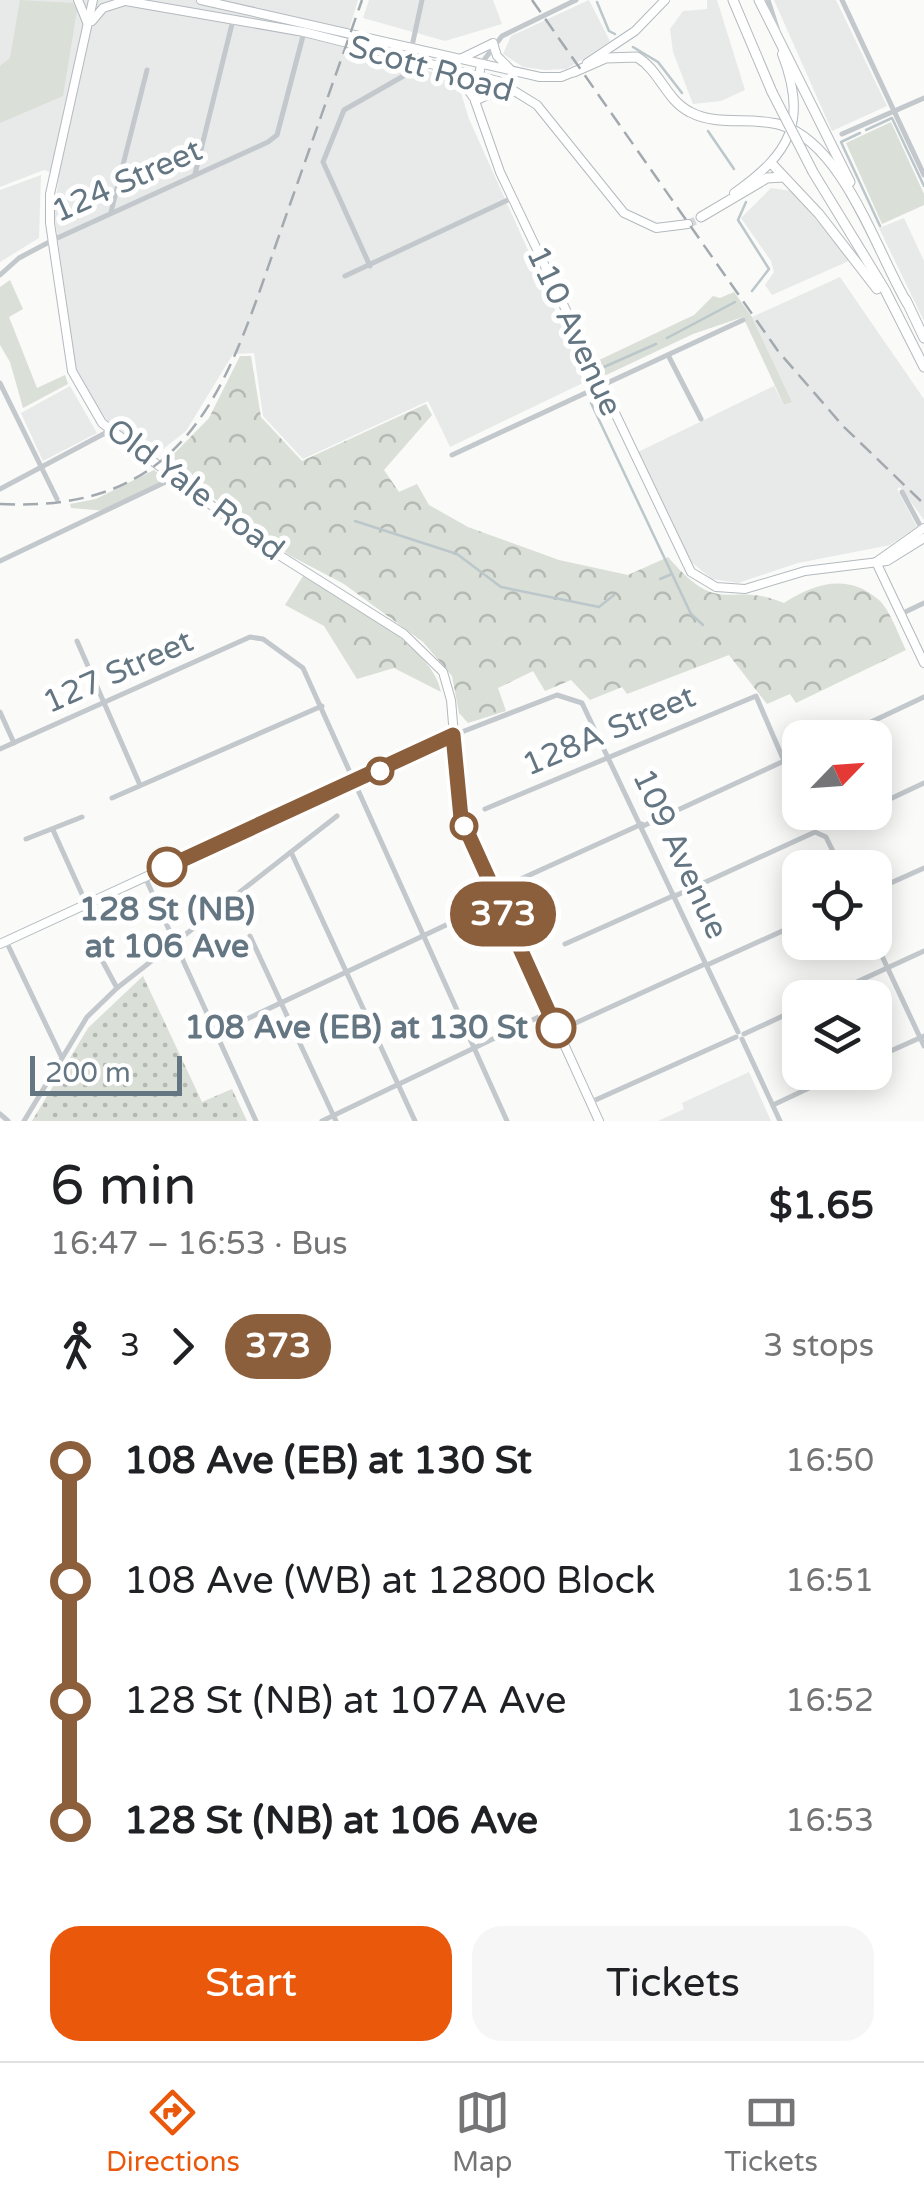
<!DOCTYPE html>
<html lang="en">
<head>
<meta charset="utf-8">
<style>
  body { margin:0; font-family:"Varela Round",sans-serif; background:#f6f6f6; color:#202124; height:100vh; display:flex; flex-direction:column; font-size:38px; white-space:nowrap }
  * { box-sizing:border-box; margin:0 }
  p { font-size:32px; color:#757577 }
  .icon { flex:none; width:55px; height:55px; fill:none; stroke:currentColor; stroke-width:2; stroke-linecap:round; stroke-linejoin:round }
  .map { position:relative; height:1121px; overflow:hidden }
  .panel { display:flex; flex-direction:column; background:#fff; flex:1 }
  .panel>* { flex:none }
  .badge { padding:0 20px; border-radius:32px; font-size:35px; line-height:65px }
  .needle { width:65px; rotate:65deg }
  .controls { position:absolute; left:782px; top:720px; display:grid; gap:20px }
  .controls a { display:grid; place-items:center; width:110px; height:110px; border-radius:20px; background:#fff; box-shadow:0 5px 25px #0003; font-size:50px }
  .scale { position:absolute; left:30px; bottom:25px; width:152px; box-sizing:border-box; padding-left:10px; border:5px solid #657683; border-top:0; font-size:28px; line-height:35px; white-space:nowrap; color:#657683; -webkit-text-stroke:8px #fff; paint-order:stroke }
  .map>.badge { position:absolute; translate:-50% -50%; box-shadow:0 0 0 5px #fff }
  .legs { display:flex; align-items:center; gap:15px; height:110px; padding:0 50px; font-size:32px }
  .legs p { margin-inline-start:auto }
  .headline { display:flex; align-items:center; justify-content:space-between; height:170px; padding:0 50px }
  h1 { font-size:55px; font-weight:600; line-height:75px }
  .primary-button { display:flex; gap:20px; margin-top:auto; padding:20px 50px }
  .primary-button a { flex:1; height:115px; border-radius:30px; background:#ea580c; color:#fff; font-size:40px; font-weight:600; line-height:115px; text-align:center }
  .primary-button a+a { background:#f6f6f6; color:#202124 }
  ul { padding:0 50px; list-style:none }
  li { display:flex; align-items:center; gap:35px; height:120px; font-size:38px }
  li i { display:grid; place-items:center; width:15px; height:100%; margin:0 12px; background:currentColor }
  li i::after { content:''; width:25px; height:25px; margin:-12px; border:8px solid; border-radius:50%; background:#fff }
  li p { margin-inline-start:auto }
  li:first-child i { background:linear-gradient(#0000 50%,currentColor 0) }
  li:last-child i { background:linear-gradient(currentColor 50%,#0000 0) }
  .dock { display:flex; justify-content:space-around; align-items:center; height:140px; border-top:2px solid #e0e0e0; background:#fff; font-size:28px; color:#757577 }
  .dock a { display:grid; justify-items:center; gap:5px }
  .dock .active { color:#ea580c }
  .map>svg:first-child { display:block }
  .built { fill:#e8e9e9 }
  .grass { fill:#dadfd7 }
  .forest { fill:url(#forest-crowns) }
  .park { fill:url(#park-dots) }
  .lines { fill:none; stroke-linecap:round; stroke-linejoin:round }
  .stream { stroke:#bbc7cb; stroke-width:2.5 }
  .secondary-tunnel { stroke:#d5d9db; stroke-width:8; stroke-dasharray:8 4; stroke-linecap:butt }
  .secondary-casing { stroke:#b3babf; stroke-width:10 }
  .primary-casing { stroke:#b5babe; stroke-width:11 }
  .street { stroke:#c3c8cc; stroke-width:5 }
  .secondary { stroke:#fff; stroke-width:8 }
  .primary { stroke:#fff; stroke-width:9 }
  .rail { stroke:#a2aab0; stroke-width:2.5; stroke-dasharray:15 8; stroke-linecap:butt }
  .primary-bridge-casing { stroke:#b5babe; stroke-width:11; stroke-linecap:butt }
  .primary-bridge { stroke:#fff; stroke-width:9 }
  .line-1-casing { stroke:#fff; stroke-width:22 }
  .line-1 { stroke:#8b5e3c; stroke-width:15 }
  .stop-1-dot { fill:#fff; stroke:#8b5e3c; stroke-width:5 }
  .labels { text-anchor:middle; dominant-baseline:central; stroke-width:10; stroke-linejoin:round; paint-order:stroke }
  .street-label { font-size:32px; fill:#657683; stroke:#fff }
  .stop-label { font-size:32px; font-weight:bold; fill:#657683; stroke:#fff }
</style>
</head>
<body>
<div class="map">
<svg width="924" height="1121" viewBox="0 0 924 1121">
  <defs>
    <pattern id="forest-crowns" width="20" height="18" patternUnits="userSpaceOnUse" patternTransform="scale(2.5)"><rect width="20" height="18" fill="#dadfd7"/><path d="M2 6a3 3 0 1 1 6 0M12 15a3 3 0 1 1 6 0" fill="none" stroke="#b4b9b4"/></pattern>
    <pattern id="park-dots" width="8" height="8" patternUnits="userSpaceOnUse" patternTransform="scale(2.5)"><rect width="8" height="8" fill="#dadfd7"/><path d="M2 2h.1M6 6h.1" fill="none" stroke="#b4b9b4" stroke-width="1.8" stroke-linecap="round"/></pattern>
  </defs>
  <rect width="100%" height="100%" fill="#fafaf8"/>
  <g class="built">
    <polygon points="0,0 358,0 343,50 444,75 459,87 469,119 587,381 450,447 428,401 303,459 263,416 254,353 233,354 186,431 153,457 116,432 77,380 54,212 59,175 44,170 0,187"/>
    <polygon points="369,0 493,0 502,24 445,41 363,18"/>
    <polygon points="589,0 610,41 585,58 566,69 545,70 523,67 503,54 511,36"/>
    <polygon points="707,0 717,0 745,90 721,101 693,104 673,52 670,29 683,11 707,9"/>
    <polygon points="774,0 836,0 887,106 832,131"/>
    <polygon points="41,175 39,238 0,262 0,190"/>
    <polygon points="771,188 792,191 851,260 772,295 765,285 774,272 771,261 741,218"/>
    <polygon points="904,218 924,261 924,321 879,228"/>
    <polygon points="840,277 924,399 924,520 900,487 897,489 917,527 890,545 798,563 738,583 712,579 685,557 636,453 774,386 784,405 792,402 752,317"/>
    <polygon points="70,386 97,433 43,461 21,413"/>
    <polygon points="749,1072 771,1121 658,1121 684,1109 682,1103"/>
  </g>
  <g class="grass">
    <polygon points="20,0 73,3 77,10 63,96 0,123 0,66 10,58"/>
    <polygon points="891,122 924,194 924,205 882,224 846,143"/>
    <polygon points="10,280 23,309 9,317 37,388 65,375 68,384 23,408 10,362 0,345 0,287"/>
    <polygon points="734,292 752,317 792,402 784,405 743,317 693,334 602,377 595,362 694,315 713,296 720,298"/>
    <polygon points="154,470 166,479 107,511 71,508 70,504 96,499"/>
  </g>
  <g class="forest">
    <path d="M240 356H251L261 417 302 461 426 404 432 415 384 470 399 492 417 484 429 505 468 527 559 560 628 575 668 557C722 620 726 579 784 603 815 583 848 573 879 600 890 610 899 636 906 650L796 703 790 694 767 704 729 655 627 694 622 687 590 700 571 680 545 691 533 671 498 688 506 711 468 723 459 713 452 676 423 642 344 584 289 555 166 462 209 418Z"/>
    <path d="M303 576C344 599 433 646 441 692L394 668 357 679 324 626 285 605Z"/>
  </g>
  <polygon class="park" points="143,976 202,1102 232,1089 247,1121 32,1121 88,1028"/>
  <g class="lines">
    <g class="stream">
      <polyline points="597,2 609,31 615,34"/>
      <polyline points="633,47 658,62 682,93"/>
      <polyline points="866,130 892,118 924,186"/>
      <polyline points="708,131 734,169"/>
      <polyline points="860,133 841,142 880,226"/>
      <polyline points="746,202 738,220 769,269 752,291"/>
      <polyline points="667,338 735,302"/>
      <polyline points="604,367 656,344"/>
      <polyline points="591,403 691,614 703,625"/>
      <polyline points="355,521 457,554 501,587 599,607 614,595"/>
      <polyline points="660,579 672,574"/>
    </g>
    <polyline class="secondary-tunnel" points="688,224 697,220"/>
    <defs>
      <g id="secondary">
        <polyline points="78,0 87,22"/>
        <polyline points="93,0 50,194 50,223 72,371 102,423 271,550 404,634 443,672 451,700 461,818 599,1121"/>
        <polyline points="120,0 304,32 498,81 537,105 624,213 656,228 688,224"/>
        <polyline points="201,0 540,77 561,77 576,71"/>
        <polyline points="92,21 103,8 125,1"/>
        <polyline points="460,59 493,43 497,56 510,69"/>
        <polyline points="587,63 635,31 665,0"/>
        <polyline points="481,64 475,101 500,172 691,572 716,587 745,589 805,571 887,561 924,538"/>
        <polyline points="456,72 473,97"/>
        <polyline points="475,101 507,86"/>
        <path d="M734 193C791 153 808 121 782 54"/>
        <polyline points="876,562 924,663"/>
        <polyline points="876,562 924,528"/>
        <polyline points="0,944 453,735"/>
      </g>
      <g id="primary">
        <polyline points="733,0 772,92"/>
        <polyline points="759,0 850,182"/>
        <path d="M574 72 606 58 637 57C660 71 666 100 690 112 718 127 751 116 781 125 843 144 876 250 907 303"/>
        <polyline points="772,164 819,214 877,289"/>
        <polyline points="813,172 885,290 924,367"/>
        <polyline points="701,217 767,178 784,177"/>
        <polyline points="906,300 924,338"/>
      </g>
    </defs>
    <use href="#secondary" class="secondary-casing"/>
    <use href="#primary" class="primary-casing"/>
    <g class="street">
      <polyline points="768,0 778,31"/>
      <polyline points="842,0 924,175"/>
      <polyline points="412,46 422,0"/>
      <polyline points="481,64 502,36 576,0"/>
      <polyline points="842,134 924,98"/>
      <polyline points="195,174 233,20"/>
      <polyline points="111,212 147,70"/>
      <polyline points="370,266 323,162 344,110 407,74 409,59"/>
      <polyline points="0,275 19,258 53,240 268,142 277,135 304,32"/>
      <polyline points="345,276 512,198"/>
      <polyline points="668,355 701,419"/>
      <polyline points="0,383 57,499"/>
      <polyline points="452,455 743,320"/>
      <polyline points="0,489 109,431"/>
      <polyline points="902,492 922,529"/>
      <polyline points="0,561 174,478"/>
      <polyline points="901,614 924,603"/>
      <polyline points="77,641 140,785"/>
      <polyline points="0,712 14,743"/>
      <polyline points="454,735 557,695 582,703 738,1032"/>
      <polyline points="837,738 924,697"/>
      <polyline points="0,749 250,637 263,639 303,668 507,1121"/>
      <polyline points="800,754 793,764 800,782"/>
      <polyline points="112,798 322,706"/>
      <polyline points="875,806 924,783"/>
      <polyline points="485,809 756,696 784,761 643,826"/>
      <polyline points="814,812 826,827 860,812"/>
      <polyline points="53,830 86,903"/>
      <polyline points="26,839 82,817"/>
      <polyline points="291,852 415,1121"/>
      <polyline points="145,877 256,1121"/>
      <polyline points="875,890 924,868"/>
      <polyline points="494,891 642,824"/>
      <polyline points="675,896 815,832 826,837 841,868"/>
      <polyline points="250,936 336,1121"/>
      <polyline points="6,941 61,1056"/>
      <polyline points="875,941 924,1046"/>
      <polyline points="565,944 675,895"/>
      <polyline points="96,949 117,988"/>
      <polyline points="707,965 800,923"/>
      <polyline points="822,998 924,951"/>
      <polyline points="558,1031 705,964"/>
      <polyline points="215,1034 497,901"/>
      <polyline points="744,1034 800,1008"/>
      <polyline points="742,1039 780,1121"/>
      <polyline points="875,1058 924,1036"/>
      <polyline points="591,1102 736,1037"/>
      <polyline points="773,1105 843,1072"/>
      <polyline points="0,1114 8,1121"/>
      <polyline points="24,1121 87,1017 117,988 337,816"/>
      <polyline points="322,1121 549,1012"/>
    </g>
    <use href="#secondary" class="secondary"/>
    <use href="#primary" class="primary"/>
    <g class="rail">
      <polyline points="532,0 778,351 843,426 924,504"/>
      <path d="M0 504C194 514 228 381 281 230 308 153 335 77 362 0"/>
    </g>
    <defs>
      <polyline id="primary-bridge" points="772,92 813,172"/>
    </defs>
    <use href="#primary-bridge" class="primary-bridge-casing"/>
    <use href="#primary-bridge" class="primary-bridge"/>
  </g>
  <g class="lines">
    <defs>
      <polyline id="line-1" points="167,867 453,735 461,818 556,1028"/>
    </defs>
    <use href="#line-1" class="line-1-casing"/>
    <use href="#line-1" class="line-1"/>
  </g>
  <g class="stop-1-dot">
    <circle cx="380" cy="771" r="12"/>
    <circle cx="464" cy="826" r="12"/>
    <circle cx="167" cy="867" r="18"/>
    <circle cx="556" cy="1028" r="18"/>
  </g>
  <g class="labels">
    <g class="street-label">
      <text transform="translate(431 69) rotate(16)">Scott Road</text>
      <text transform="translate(127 181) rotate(-24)">124 Street</text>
      <text transform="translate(574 331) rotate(65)">110 Avenue</text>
      <text transform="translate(195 490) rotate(37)">Old Yale Road</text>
      <text transform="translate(118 672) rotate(-24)">127 Street</text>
      <text transform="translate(609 731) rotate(-23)">128A Street</text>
      <text transform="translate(680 854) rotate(65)">109 Avenue</text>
    </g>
    <g class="stop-label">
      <text x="167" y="910">128 St (NB)<tspan x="167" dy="37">at 106 Ave</tspan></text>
      <text x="528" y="1028" text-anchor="end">108 Ave (EB) at 130 St</text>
    </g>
  </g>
</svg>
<div class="controls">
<a><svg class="needle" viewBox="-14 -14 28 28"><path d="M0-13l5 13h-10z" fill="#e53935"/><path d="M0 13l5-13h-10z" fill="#757577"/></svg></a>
<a><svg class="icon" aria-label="locate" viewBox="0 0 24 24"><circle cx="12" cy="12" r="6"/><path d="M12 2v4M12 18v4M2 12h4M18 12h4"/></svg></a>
<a><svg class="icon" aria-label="layers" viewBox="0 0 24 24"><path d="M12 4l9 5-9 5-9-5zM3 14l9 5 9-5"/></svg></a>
</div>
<div class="scale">200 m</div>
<b class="badge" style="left:503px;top:914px;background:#8b5e3c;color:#fff">373</b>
</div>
<section class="panel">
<div class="headline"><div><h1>6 min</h1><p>16:47 – 16:53 · Bus</p></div><b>$1.65</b></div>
<div class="legs"><svg class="icon" aria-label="walk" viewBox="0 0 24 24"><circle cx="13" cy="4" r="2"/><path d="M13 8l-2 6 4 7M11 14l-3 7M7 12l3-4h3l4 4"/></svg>3<svg class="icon" aria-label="forward" viewBox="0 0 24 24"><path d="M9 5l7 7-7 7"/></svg><b class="badge" style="background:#8b5e3c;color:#fff">373</b><p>3 stops</p></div>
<ul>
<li><i style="color:#8b5e3c"></i><b>108 Ave (EB) at 130 St</b><p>16:50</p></li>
<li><i style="color:#8b5e3c"></i><span>108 Ave (WB) at 12800 Block</span><p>16:51</p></li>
<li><i style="color:#8b5e3c"></i><span>128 St (NB) at 107A Ave</span><p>16:52</p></li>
<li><i style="color:#8b5e3c"></i><b>128 St (NB) at 106 Ave</b><p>16:53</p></li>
</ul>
<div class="primary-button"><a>Start</a><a>Tickets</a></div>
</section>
<nav class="dock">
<a class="active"><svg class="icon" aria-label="directions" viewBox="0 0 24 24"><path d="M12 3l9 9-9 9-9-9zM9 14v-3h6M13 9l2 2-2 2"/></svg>Directions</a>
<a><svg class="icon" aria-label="map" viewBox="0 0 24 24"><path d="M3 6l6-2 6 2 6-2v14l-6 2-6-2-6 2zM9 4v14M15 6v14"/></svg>Map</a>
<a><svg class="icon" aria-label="tickets" viewBox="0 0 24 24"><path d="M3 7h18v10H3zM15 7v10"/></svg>Tickets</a>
</nav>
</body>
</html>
